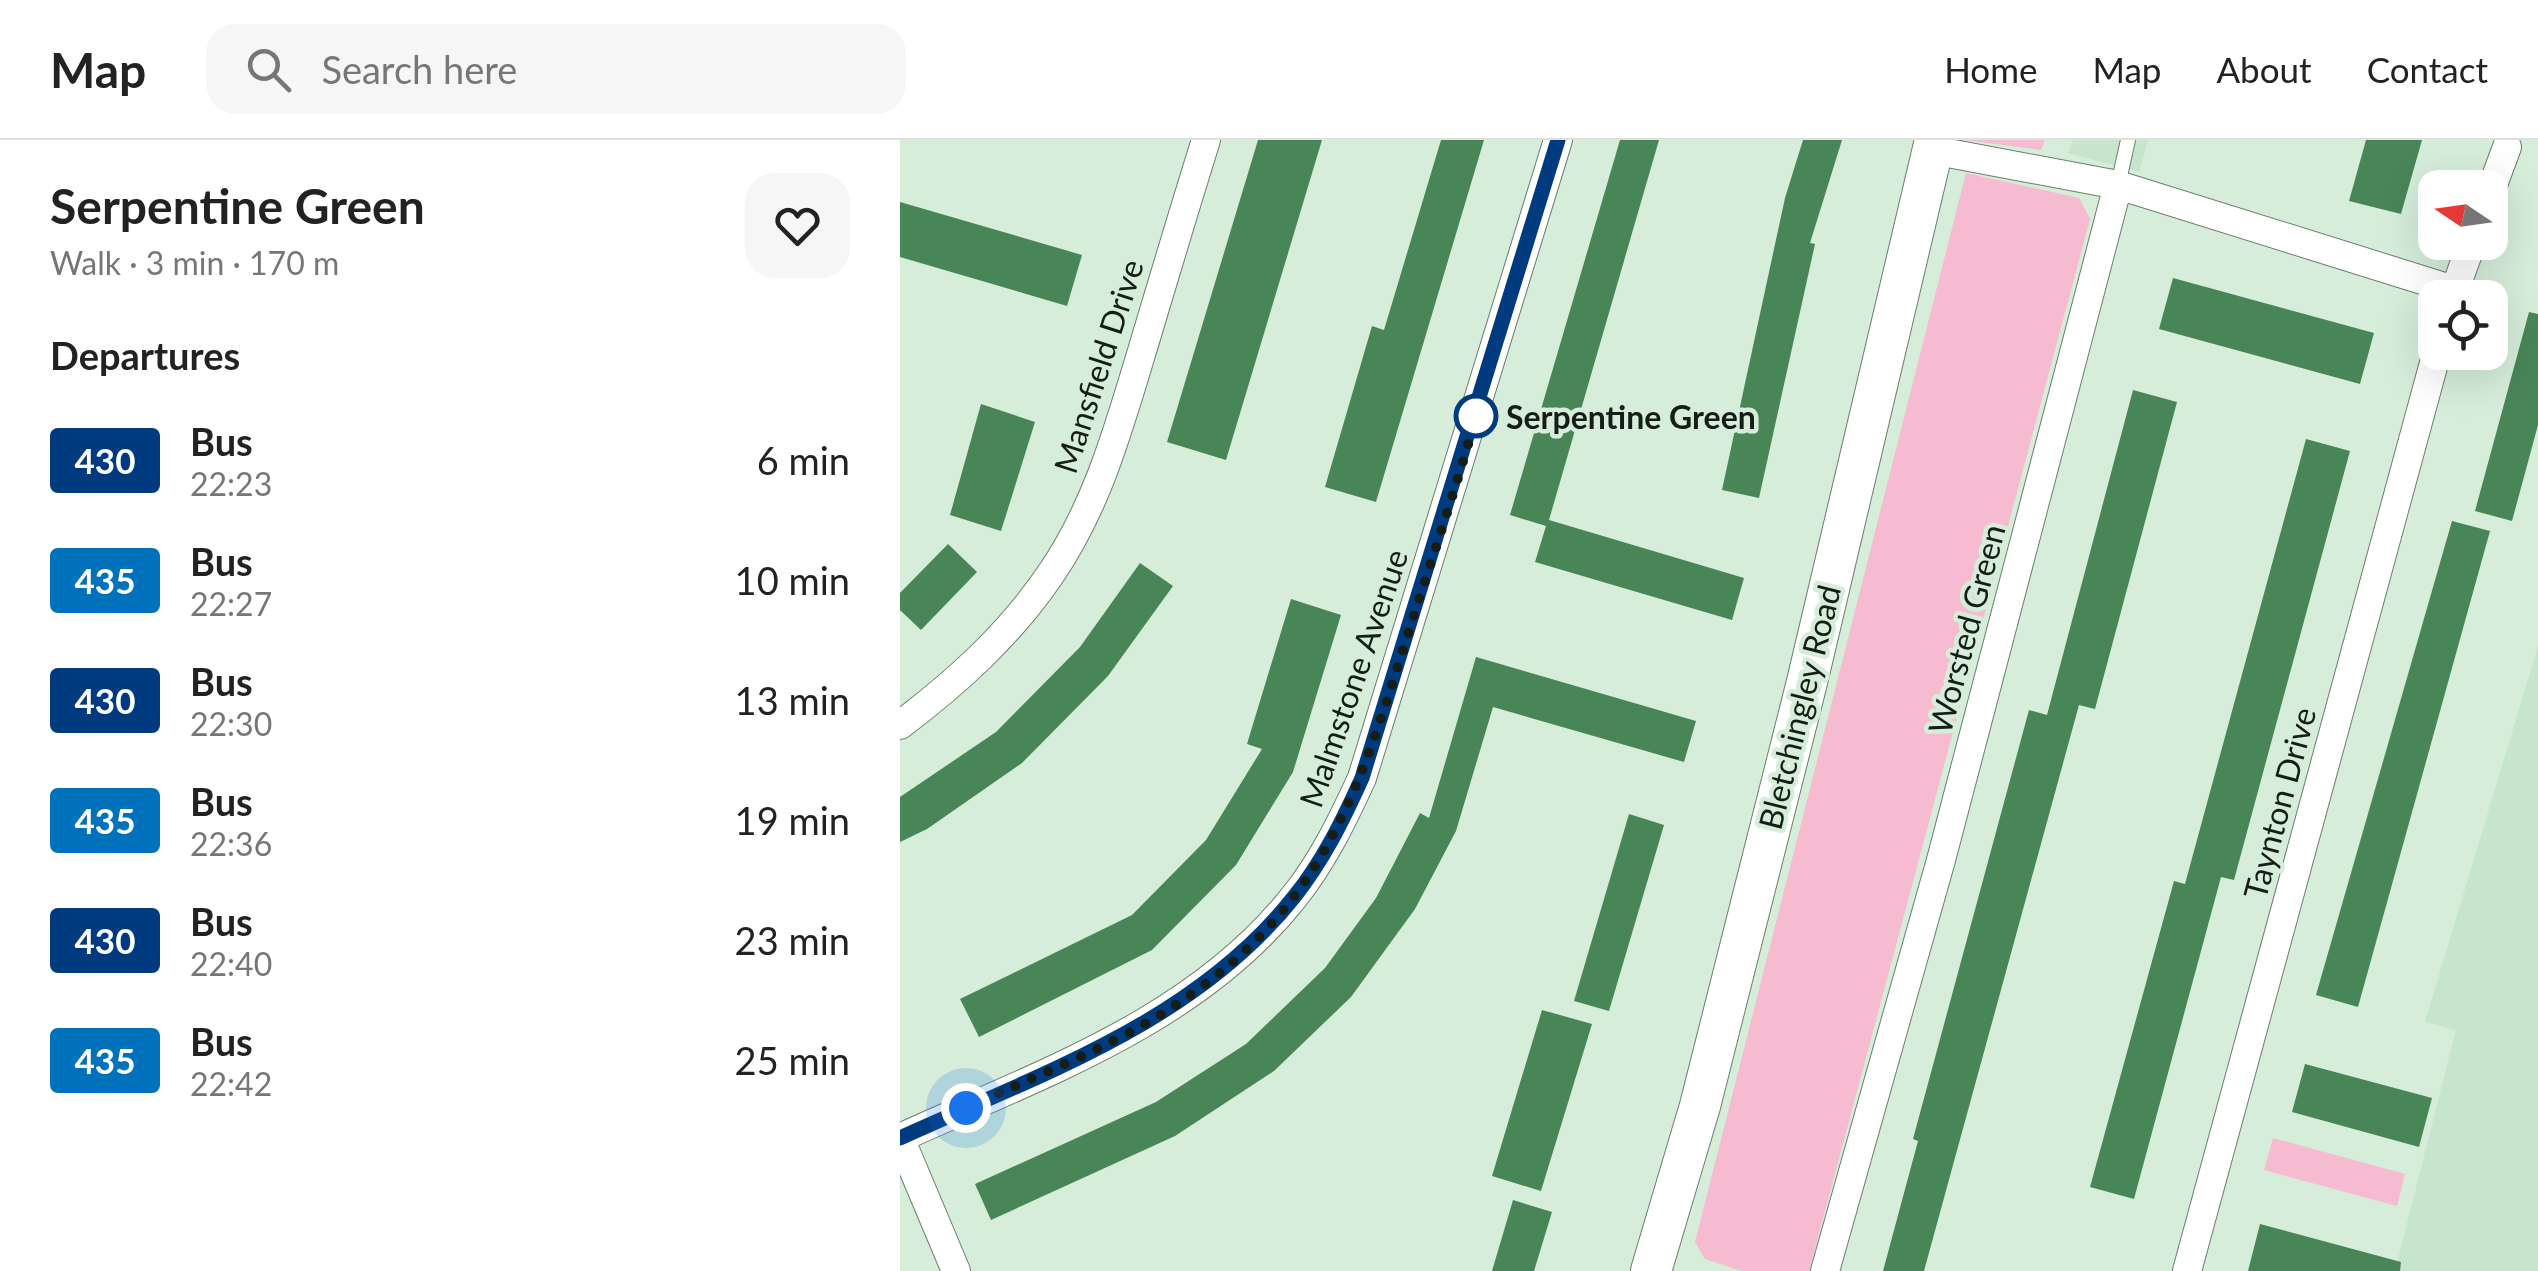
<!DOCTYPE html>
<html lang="en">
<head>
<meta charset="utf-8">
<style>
  body { margin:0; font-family:Lato,sans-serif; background:#f6f6f6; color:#222; height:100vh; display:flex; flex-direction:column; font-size:38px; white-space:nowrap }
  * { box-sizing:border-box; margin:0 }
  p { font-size:32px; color:#767676 }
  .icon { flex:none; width:55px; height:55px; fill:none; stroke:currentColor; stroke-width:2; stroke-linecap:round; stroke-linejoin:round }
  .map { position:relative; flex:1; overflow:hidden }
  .drawer { display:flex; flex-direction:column; background:#fff; width:900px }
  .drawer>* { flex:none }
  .badge { padding:0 20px; border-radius:8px; font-size:35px; line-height:65px }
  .needle { width:65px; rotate:283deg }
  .fabs { position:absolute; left:1518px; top:30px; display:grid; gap:20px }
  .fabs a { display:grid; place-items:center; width:90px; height:90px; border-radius:20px; background:#fff; box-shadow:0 10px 40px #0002; font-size:50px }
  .you { position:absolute; width:50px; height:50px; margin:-25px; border:8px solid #fff; border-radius:50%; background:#1a73e8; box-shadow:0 0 0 15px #1a73e833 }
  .map>.badge { position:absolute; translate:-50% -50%; box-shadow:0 0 0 5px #fff }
  h2 { padding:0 50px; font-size:38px; line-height:90px }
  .round { display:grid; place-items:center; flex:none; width:105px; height:105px; border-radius:30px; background:#f6f6f6 }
  .headline { display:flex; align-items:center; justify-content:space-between; height:170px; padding:0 50px }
  h1 { font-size:48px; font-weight:700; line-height:75px }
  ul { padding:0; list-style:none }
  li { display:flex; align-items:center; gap:30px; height:120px; padding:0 50px }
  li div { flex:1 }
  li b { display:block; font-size:38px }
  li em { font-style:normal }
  li .badge { min-width:110px; font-weight:700; text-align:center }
  header { display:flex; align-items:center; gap:60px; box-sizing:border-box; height:140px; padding:0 50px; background:#fff; border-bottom:2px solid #e0e0e0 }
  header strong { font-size:48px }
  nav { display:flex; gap:55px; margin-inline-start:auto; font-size:35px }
  .search { width:700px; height:90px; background:#f6f6f6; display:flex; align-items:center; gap:25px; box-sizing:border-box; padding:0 35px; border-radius:30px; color:#767676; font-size:38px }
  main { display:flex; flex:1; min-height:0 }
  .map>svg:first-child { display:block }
  .built { fill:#c7e4cc }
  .green { fill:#f6bad1 }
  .building { fill:#488557 }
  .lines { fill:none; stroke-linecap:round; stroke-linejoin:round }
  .lane-casing { stroke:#6a7e6e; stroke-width:16 }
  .street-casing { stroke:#6a7e6e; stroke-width:30 }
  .secondary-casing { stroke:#6a7e6e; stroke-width:42 }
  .lane { stroke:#fff; stroke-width:14 }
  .street { stroke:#fff; stroke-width:28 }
  .secondary { stroke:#fff; stroke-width:40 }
  .line-casing { stroke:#fff; stroke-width:22 }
  .line { stroke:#003b80; stroke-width:15 }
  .walk { stroke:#151d16; stroke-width:10; stroke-dasharray:0 18 }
  .stop-dot { fill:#fff; stroke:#003b80; stroke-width:5 }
  .labels { text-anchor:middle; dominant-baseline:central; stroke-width:9; stroke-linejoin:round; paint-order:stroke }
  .street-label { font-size:32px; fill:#151d16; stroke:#d6edda }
  .stop-label { font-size:32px; font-weight:bold; fill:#151d16; stroke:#d6edda; text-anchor:start }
</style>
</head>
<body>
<header>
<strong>Map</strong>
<div class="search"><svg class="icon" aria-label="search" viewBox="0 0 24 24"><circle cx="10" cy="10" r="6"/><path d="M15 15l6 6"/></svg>Search here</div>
<nav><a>Home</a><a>Map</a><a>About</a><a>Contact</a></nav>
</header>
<main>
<section class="drawer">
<div class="headline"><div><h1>Serpentine Green</h1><p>Walk · 3 min · 170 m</p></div><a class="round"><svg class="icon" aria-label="heart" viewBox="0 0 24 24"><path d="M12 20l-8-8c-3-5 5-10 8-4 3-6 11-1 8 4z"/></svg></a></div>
<h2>Departures</h2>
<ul>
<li><span class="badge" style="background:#003b80;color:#fff">430</span><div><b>Bus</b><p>22:23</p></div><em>6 min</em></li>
<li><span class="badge" style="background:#0072bc;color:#fff">435</span><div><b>Bus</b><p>22:27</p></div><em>10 min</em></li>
<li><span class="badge" style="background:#003b80;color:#fff">430</span><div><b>Bus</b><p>22:30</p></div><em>13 min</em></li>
<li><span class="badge" style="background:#0072bc;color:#fff">435</span><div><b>Bus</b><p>22:36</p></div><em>19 min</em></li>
<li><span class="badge" style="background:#003b80;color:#fff">430</span><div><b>Bus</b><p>22:40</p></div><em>23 min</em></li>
<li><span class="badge" style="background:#0072bc;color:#fff">435</span><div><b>Bus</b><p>22:42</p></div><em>25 min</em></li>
</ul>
</section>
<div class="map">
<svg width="1638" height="1131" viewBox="0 0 1638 1131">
  <rect width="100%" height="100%" fill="#d6edda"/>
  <g class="built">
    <polygon points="1173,0 1248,0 1239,32 1168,13"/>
    <polygon points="1638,506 1638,1131 1495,1131 1556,890 1525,882"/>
  </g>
  <g class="green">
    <polygon points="1066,0 1145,0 1141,10"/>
    <polygon points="1066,33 1179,58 1190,79 909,1131 842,1131 805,1119 795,1102"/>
    <polygon points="1373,998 1505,1034 1497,1066 1364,1030"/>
  </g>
  <g class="building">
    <polygon points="358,0 422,0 326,320 267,302"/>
    <polygon points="541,0 584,0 476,362 425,347 472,186 484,190"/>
    <polygon points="720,0 759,0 649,380 844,438 832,480 635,422 646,386 610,375"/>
    <polygon points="903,0 942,0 910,103 915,104 859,358 822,350 885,58"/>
    <polygon points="1466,0 1522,0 1501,74 1449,61"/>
    <polygon points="0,62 182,115 167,166 0,117"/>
    <polygon points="1273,138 1474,193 1460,244 1259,189"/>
    <polygon points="1629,172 1638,174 1638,285 1612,381 1575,371"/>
    <polygon points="1233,250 1277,262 1195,569 1179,565 1024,1131 983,1131 1018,1001 1013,999 1129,570 1147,575"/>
    <polygon points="81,264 135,282 101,391 50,375"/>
    <polygon points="1406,299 1450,311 1334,740 1321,737 1234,1059 1190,1047 1274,741 1285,744"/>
    <polygon points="1552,381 1590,391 1458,867 1416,855"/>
    <polygon points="48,404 77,432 21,490 0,470 0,453"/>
    <polygon points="240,423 273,446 208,536 122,623 27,689 0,702 0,657 96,592 180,507"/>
    <polygon points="391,459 441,475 393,632 336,725 252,810 79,897 60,859 232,775 306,700 362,609 347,604"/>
    <polygon points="576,517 796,581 784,622 593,567 556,691 515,769 451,857 374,931 275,996 91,1080 75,1044 256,962 346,904 425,828 476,758 520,673 529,678"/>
    <polygon points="729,674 764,685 709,871 674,861"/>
    <polygon points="642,870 692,884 641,1051 592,1036"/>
    <polygon points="1405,924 1532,958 1519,1007 1392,972"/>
    <polygon points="613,1060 652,1072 634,1131 592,1131"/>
    <polygon points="1360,1084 1501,1122 1500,1131 1348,1131"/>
  </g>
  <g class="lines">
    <defs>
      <polyline id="lane" points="1218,45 1228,0"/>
      <g id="street">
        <polyline points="1218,45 1554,150"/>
        <polyline points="1590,53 1607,7"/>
        <polyline points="1552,158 1572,102"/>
        <path d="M0 585C57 542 109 495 150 435 197 367 218 290 242 211 263 141 284 70 306 0"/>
        <path d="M0 998C140 934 295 882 394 757 423 721 443 679 462 638L658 0"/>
        <polyline points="0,998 56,1131"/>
        <polyline points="925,1131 1041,720 1218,45 1032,10"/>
        <polyline points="1287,1131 1537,212"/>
      </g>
      <polyline id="secondary" points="751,1131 800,966 907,542 1035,0"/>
    </defs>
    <use href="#lane" class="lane-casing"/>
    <use href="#street" class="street-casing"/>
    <use href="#secondary" class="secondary-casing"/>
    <use href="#lane" class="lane"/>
    <use href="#street" class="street"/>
    <use href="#secondary" class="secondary"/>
  </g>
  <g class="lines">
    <defs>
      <path id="line" d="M0 998C140 934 295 882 394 757 423 721 443 680 462 638L658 0"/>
    </defs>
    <use href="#line" class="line-casing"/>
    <use href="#line" class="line"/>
    <path class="walk" d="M66 968C143 932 227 902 296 851 430 754 461 642 508 494 531 421 556 349 576 276"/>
  </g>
  <circle class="stop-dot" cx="576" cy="276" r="20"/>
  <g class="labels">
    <g class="street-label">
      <text transform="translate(198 226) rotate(-72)">Mansfield Drive</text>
      <text transform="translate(1066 489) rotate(-75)">Worsted Green</text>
      <text transform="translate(453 538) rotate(-71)">Malmstone Avenue</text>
      <text transform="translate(899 567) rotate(-76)">Bletchingley Road</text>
      <text transform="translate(1379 663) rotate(-75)">Taynton Drive</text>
    </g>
    <g class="stop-label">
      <text x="606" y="276">Serpentine Green</text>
    </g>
  </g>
</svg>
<div class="fabs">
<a><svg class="needle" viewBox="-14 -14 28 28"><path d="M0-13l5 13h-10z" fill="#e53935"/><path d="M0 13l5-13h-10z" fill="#767676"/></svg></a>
<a><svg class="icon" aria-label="locate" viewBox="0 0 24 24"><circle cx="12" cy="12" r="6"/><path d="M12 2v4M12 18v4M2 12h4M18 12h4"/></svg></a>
</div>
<div class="you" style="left:66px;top:968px"></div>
</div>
</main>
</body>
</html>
